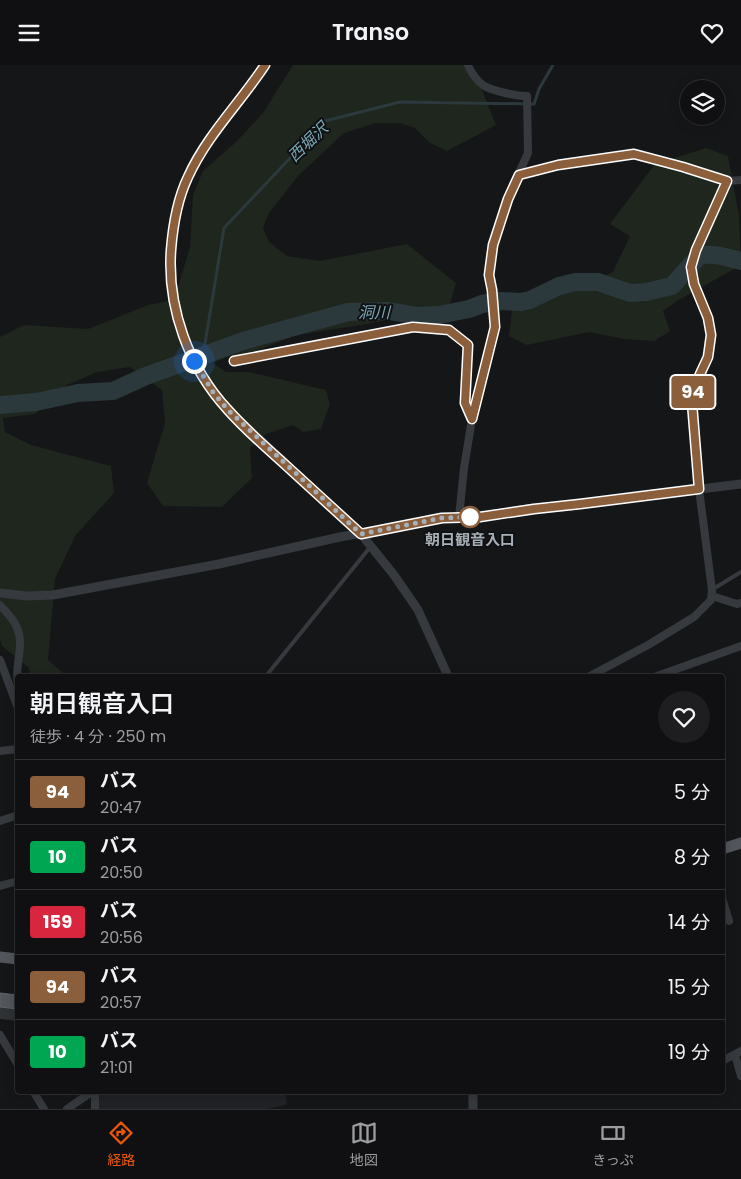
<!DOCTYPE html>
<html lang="ja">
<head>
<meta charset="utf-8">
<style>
  body { margin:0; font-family:Poppins,"Noto Sans JP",sans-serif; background:#1e1e20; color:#f1f3f6; height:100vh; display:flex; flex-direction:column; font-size:19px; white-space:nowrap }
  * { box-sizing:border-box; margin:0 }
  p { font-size:16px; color:#9c9d9f }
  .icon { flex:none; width:28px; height:28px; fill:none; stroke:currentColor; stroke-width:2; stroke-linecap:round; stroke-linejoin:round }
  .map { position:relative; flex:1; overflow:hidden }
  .details { position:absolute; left:15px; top:609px; width:710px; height:420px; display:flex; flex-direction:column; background:#101012; border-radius:5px; box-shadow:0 2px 12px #0003,0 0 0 1px #303032 }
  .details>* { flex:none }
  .badge { padding:0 10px; border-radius:4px; font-size:18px; line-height:32px }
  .controls { position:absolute; left:680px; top:15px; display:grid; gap:10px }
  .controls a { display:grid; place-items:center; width:45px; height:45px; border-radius:50%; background:#101012; box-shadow:0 2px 12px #0003,0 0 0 1px #303032; font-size:25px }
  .you { position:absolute; width:25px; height:25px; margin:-12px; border:4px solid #fff; border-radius:50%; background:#1a73e8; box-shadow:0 0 0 8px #1a73e833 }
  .map>.badge { position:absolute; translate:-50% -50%; box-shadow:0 0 0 2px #fff }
  .round { display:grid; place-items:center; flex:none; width:52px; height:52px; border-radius:26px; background:#1e1e20 }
  .summary { display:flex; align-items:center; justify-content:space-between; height:85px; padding:0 15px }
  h1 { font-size:24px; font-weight:600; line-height:38px }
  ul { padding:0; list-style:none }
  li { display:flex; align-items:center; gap:15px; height:65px; padding:0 15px; border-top:1px solid #303032 }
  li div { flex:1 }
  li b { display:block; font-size:19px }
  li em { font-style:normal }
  li .badge { min-width:55px; font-weight:700; text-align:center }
  header { display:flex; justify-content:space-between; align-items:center; height:65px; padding:0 15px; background:#101012; font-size:22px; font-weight:600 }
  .tab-bar { display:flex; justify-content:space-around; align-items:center; height:70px; border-top:1px solid #303032; background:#101012; font-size:14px; color:#9c9d9f }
  .tab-bar a { display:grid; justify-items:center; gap:2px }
  .tab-bar .active { color:#ea580c }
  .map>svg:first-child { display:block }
  .built { fill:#212225 }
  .green { fill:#1e261d }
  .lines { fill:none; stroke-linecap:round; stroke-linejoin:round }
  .stream { stroke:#2b383c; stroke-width:3 }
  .river { stroke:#2b383c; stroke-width:18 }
  .service { stroke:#36393d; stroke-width:4 }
  .minor { stroke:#36393d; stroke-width:8 }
  .tertiary { stroke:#36393d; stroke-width:9 }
  .primary { stroke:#52565c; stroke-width:11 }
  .shaded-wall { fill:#2f3235 }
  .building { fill:#52565b; stroke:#60646a }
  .line-casing { stroke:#fff; stroke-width:11 }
  .line { stroke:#8b5e3c; stroke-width:8 }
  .walk { stroke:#a7b0b8; stroke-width:5; stroke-dasharray:0 9 }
  .stop-dot { fill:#fff; stroke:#8b5e3c; stroke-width:2.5 }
  .labels { text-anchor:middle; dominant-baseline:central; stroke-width:4; stroke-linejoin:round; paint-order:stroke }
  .stop-label { font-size:15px; font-weight:bold; fill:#a7b0b8; stroke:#101113 }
  .water-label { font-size:16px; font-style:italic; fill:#7ba7b6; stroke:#101113 }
</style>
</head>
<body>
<header><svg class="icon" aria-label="menu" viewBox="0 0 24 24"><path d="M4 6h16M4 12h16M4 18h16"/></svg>Transo<svg class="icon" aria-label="heart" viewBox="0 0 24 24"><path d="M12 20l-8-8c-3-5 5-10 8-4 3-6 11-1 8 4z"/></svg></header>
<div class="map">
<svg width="741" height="1044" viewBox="0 0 741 1044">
  <rect width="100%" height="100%" fill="#151618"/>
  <polygon class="built" points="98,1026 285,1026 287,1037 286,1040 265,1044 99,1044"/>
  <g class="green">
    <polygon points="293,0 472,0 496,60 447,86 430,78 415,63 400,58 376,58 344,68 298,111 269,148 263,163 269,177 287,191 320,196 407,179 456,218 450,239 368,259 297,270 255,286 227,292 213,298 226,307 249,307 326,325 330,339 321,364 303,367 293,360 266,369 250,383 252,413 222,442 163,441 147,418 165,358 162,325 130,302 97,307 65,321 35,349 3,353 5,367 31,380 111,401 114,428 75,471 55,514 48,595 67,611 30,611 29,603 2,581 0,575 0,272 24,260 88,264 148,240 174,235 190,182 193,130 203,106 237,76 263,48"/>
    <polygon points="706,83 728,91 739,151 741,200 677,236 663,246 670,266 654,276 624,274 589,267 527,280 509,271 512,245 541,239 566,227 613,207 630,171 610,159 655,99"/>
  </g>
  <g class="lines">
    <polyline class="stream" points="203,291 224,163 325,56 400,37 534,39 539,24 553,0"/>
    <path class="river" d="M0 340 36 337 78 328 113 326 146 311 243 276 348 247 389 246 418 251 439 250 469 244 482 239 500 236 521 237 530 235 559 221 575 217H598L630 228 646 227 672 221 699 191C712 187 728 193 741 196"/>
    <g class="service">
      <polyline points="713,524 741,507"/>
      <polyline points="266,611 371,481"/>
    </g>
    <g class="minor">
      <polyline points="519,110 558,100 633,89 683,102 727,116 741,115"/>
      <polyline points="234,296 413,262 449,265 468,280 465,338 472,354"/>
      <path d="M459 452 464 403 472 354 495 263 492 225 489 210 493 180 507 134 528 88 527 31C517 31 491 26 483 20 477 16 470 6 468 0"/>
      <polyline points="712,531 737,539 741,538"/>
      <path d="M0 540C6 547 14 554 17 563 25 580 14 601 18 619"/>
      <polyline points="0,595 18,643"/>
      <polyline points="590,611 648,580 694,552 711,535 712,525 699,424 692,338 695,320 708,292 711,270 708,253 694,219 691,202 697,185 727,116"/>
      <polyline points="657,611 741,581"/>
      <polyline points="0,686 18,684"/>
      <polyline points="0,756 18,750"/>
      <polyline points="0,821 18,816"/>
      <polyline points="722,833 729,856"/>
      <polyline points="0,970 18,1000"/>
      <polyline points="735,990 741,1011"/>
      <polyline points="722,996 741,986"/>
      <polyline points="33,1026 44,1044"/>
      <polyline points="95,1026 95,1044"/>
      <polyline points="67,1044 93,1026"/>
    </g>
    <g class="tertiary">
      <path d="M265 0C246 29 220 55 202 85 161 153 161 236 199 305 207 320 217 333 228 345L361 469 394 510 418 545 448 611"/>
      <polyline points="0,528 27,531 53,530 219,499 340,472 442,453 480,452 534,443 580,439 741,419"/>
      <polyline points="473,1026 473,1044"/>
    </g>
    <g class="primary">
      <polyline points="722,784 741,778"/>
      <polyline points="0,892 18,894"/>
    </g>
  </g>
  <polygon class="shaded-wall" points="0,942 18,944 18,956 0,954"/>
  <polygon class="building" points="0,928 18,930 18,944 0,942"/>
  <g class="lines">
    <defs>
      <path id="line" d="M234 296 413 262 449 265 468 280 465 338 472 354 495 262 492 225 489 210 493 180 508 134 519 110 558 100 634 89 683 102 727 116 696 185 691 202 694 219 708 253 711 270 708 292 695 320 692 338 699 424 580 439 534 444 480 452 442 453 361 469C334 444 307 420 280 395 262 379 244 363 228 345 189 303 167 243 171 185 173 160 177 135 188 112 207 70 240 38 265 0"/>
    </defs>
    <use href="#line" class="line-casing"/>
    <use href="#line" class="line"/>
    <polyline class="walk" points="194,296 213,327 228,345 361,469 442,453 470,452"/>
  </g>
  <circle class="stop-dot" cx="470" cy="452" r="10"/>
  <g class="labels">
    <g class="stop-label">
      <text x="470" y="474">朝日観音入口</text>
    </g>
    <g class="water-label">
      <text transform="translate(308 77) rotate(-44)">西堀沢</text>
      <text x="374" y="247">洞川</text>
    </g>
  </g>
</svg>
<div class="controls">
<a><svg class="icon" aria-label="layers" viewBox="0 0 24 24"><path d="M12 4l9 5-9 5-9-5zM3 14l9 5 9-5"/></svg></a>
</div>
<div class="you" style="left:194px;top:296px"></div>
<b class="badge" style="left:693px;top:327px;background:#8b5e3c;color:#fff">94</b>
<section class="details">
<div class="summary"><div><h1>朝日観音入口</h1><p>徒歩 · 4 分 · 250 m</p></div><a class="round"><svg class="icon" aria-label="heart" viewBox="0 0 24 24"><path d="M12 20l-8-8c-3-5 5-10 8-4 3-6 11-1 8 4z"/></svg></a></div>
<ul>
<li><span class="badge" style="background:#8b5e3c;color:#fff">94</span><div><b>バス</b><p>20:47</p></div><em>5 分</em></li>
<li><span class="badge" style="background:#00a651;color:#fff">10</span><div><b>バス</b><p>20:50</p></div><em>8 分</em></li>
<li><span class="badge" style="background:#d7263d;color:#fff">159</span><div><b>バス</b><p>20:56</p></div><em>14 分</em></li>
<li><span class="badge" style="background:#8b5e3c;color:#fff">94</span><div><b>バス</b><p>20:57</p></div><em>15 分</em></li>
<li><span class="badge" style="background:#00a651;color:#fff">10</span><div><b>バス</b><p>21:01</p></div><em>19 分</em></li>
</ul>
</section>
</div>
<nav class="tab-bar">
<a class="active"><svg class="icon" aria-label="directions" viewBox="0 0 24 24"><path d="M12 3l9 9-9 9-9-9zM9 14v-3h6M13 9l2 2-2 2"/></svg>経路</a>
<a><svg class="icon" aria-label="map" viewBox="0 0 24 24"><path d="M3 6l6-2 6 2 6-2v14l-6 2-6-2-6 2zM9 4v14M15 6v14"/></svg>地図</a>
<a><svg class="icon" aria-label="tickets" viewBox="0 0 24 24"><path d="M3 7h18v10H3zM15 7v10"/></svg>きっぷ</a>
</nav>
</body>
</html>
